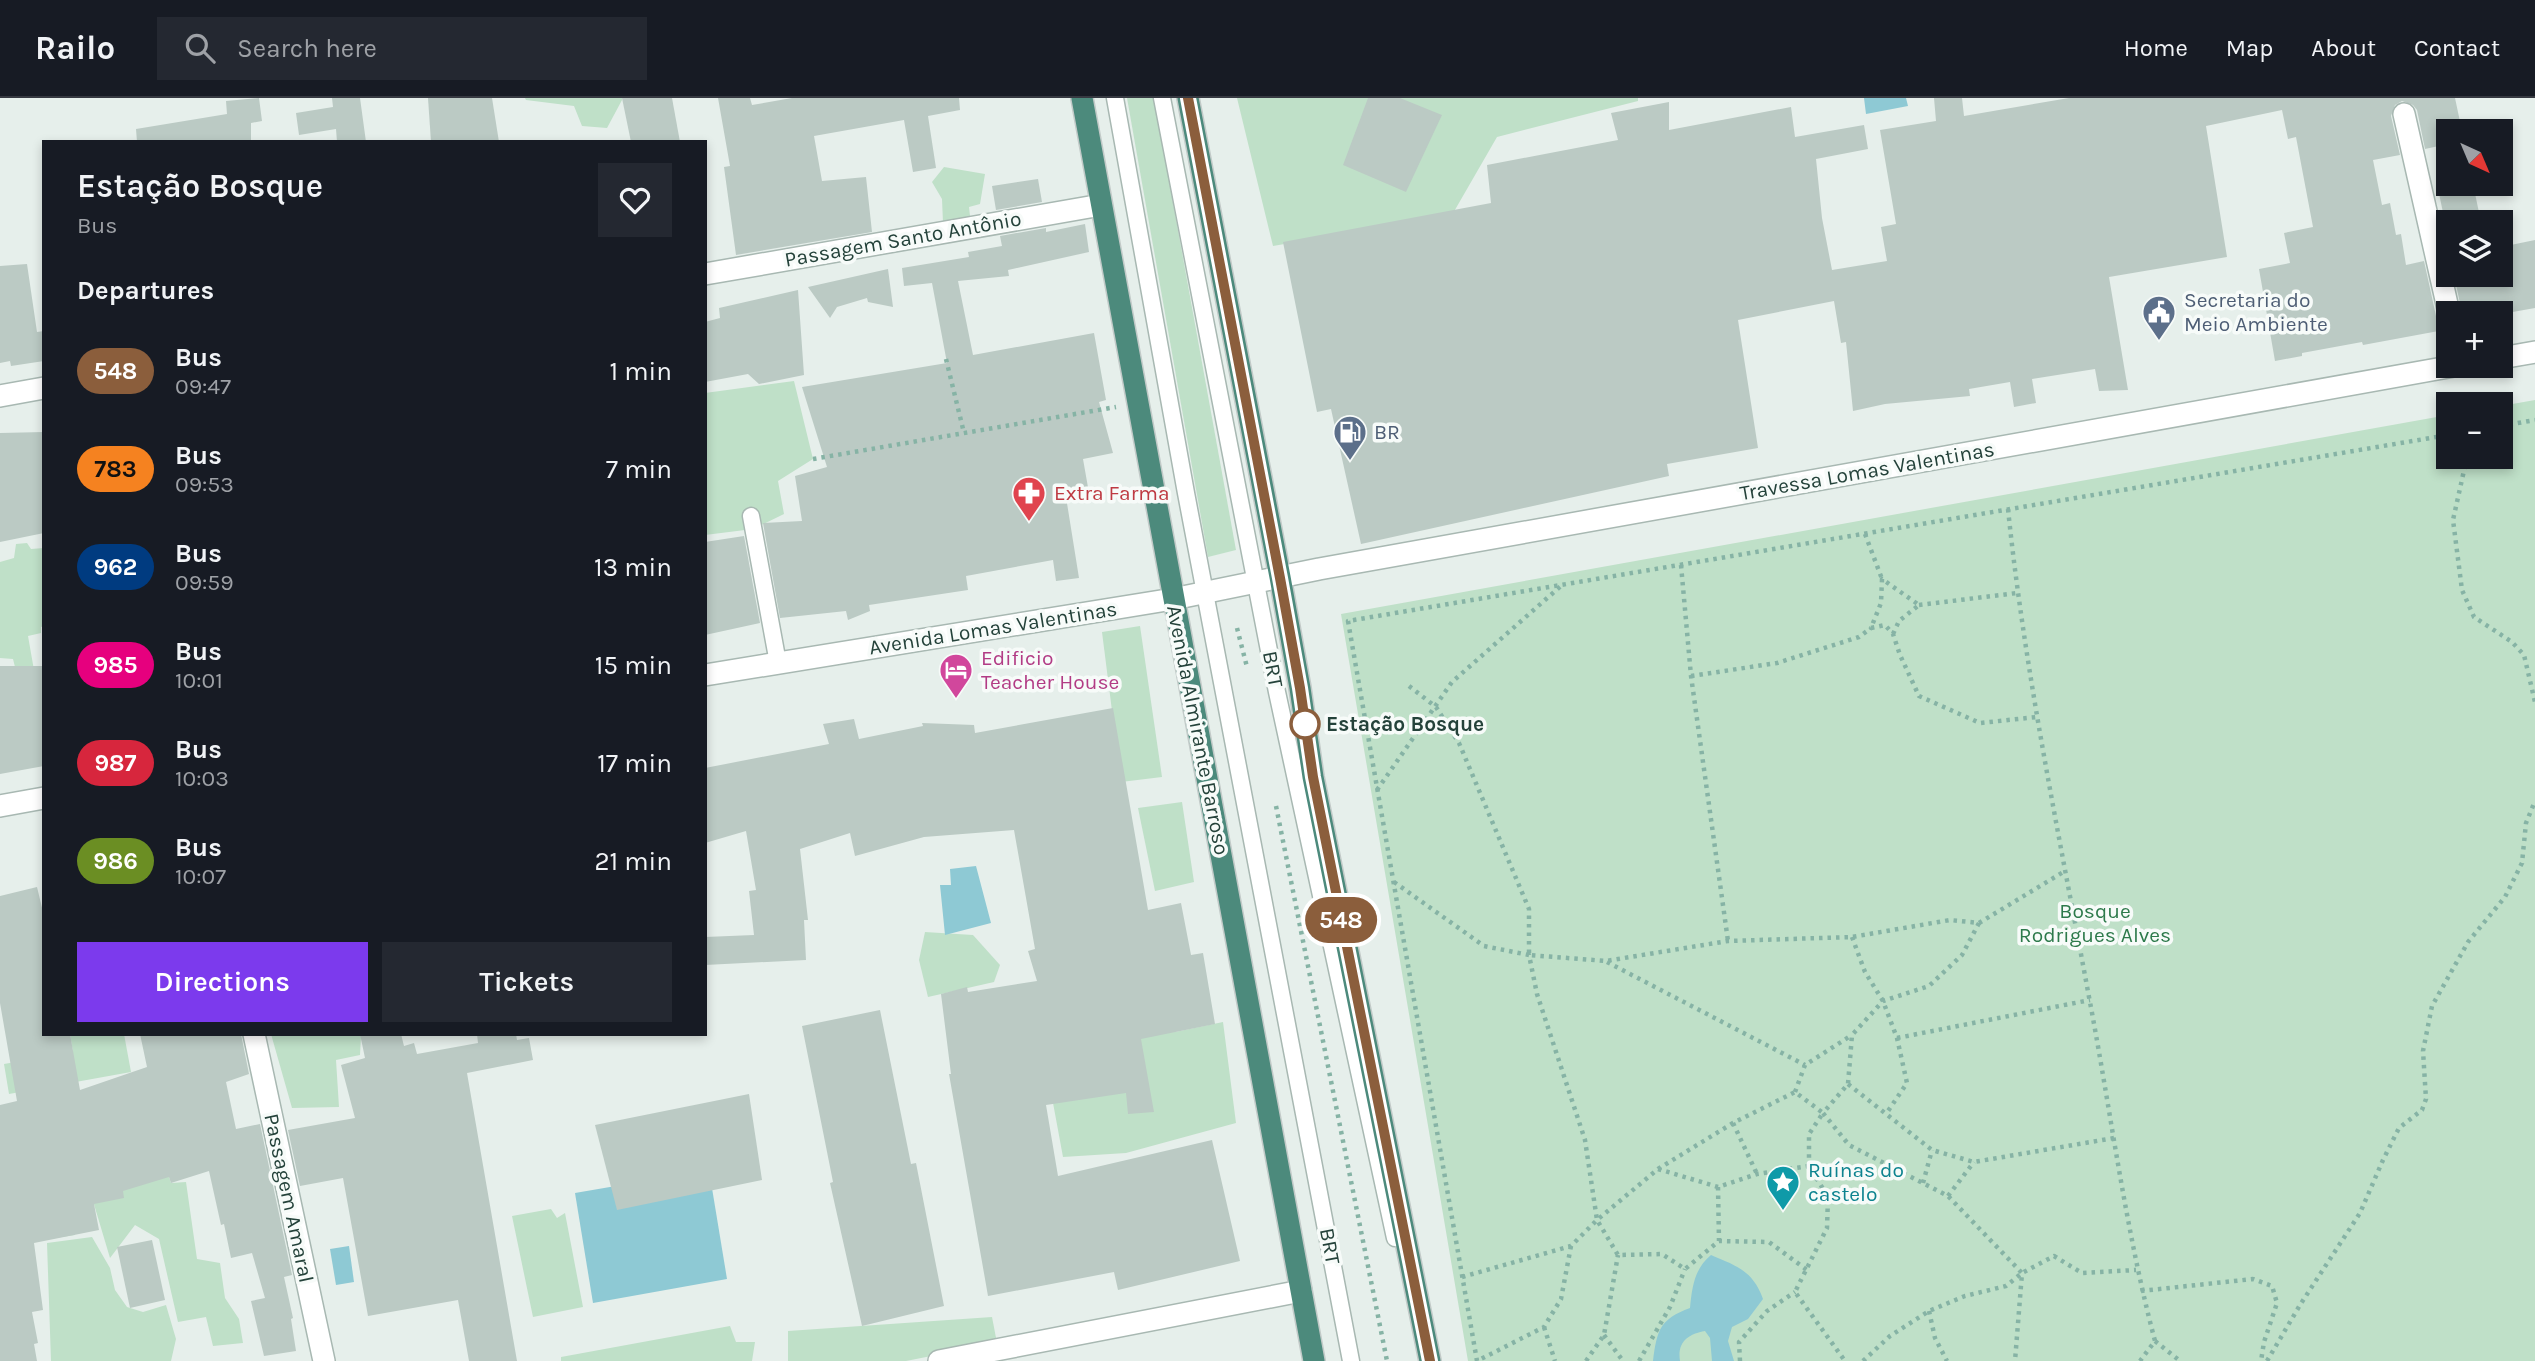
<!DOCTYPE html>
<html lang="en">
<head>
<meta charset="utf-8">
<style>
  body { margin:0; font-family:Karla,sans-serif; background:#242831; color:#f1f3f6; height:100vh; display:flex; flex-direction:column; font-size:26px; white-space:nowrap }
  * { box-sizing:border-box; margin:0 }
  p { font-size:23px; color:#9ea1a6 }
  .icon { flex:none; width:38px; height:38px; fill:none; stroke:currentColor; stroke-width:2; stroke-linecap:round; stroke-linejoin:round }
  .map { position:relative; flex:1; overflow:hidden }
  .drawer { position:absolute; left:42px; top:42px; width:665px; height:896px; display:flex; flex-direction:column; background:#171b24; border-radius:0px; box-shadow:0 4px 10px #0003 }
  .drawer>* { flex:none }
  .badge { padding:0 14px; border-radius:23px; font-size:24px; line-height:46px }
  .needle { width:46px; rotate:136deg }
  .tools { position:absolute; left:2436px; top:21px; display:grid; gap:14px }
  .tools a { display:grid; place-items:center; width:77px; height:77px; border-radius:0px; background:#171b24; box-shadow:0 4px 10px #0003; font-size:35px }
  .map>.badge { position:absolute; translate:-50% -50%; box-shadow:0 0 0 4px #fff }
  h2 { padding:0 35px; font-size:26px; line-height:63px }
  .round { display:grid; place-items:center; flex:none; width:74px; height:74px; border-radius:0px; background:#242831 }
  .summary { display:flex; align-items:center; justify-content:space-between; height:119px; padding:0 35px }
  h1 { font-size:33px; font-weight:600; line-height:52px }
  .primary-button { display:flex; gap:14px; margin-top:auto; padding:14px 35px }
  .primary-button a { flex:1; height:80px; border-radius:0px; background:#7c3aed; color:#fff; font-size:28px; font-weight:600; line-height:80px; text-align:center }
  .primary-button a+a { background:#242831; color:#f1f3f6 }
  ul { padding:0; list-style:none }
  li { display:flex; align-items:center; gap:21px; height:98px; padding:0 35px }
  li div { flex:1 }
  li b { display:block; font-size:26px }
  li em { font-style:normal }
  li .badge { min-width:77px; font-weight:700; text-align:center }
  header { display:flex; align-items:center; gap:42px; box-sizing:border-box; height:98px; padding:0 35px; background:#171b24; border-bottom:2px solid #363941 }
  header strong { font-size:33px }
  nav { display:flex; gap:38px; margin-inline-start:auto; font-size:24px }
  .search { width:490px; height:63px; background:#242831; display:flex; align-items:center; gap:18px; box-sizing:border-box; padding:0 24px; border-radius:0px; color:#9ea1a6; font-size:26px }
  .map>svg:first-child { display:block }
  .green { fill:#bfe0c8 }
  .water { fill:#8ec9d4 }
  .building { fill:#bbcac4 }
  .lines { fill:none; stroke-linecap:round; stroke-linejoin:round }
  .service-casing { stroke:#a8b8b2; stroke-width:19 }
  .minor-casing { stroke:#a8b8b2; stroke-width:24 }
  .tertiary-casing { stroke:#a8b8b2; stroke-width:24 }
  .trunk-casing { stroke:#c2cac8; stroke-width:24 }
  .path { stroke:#86b3a5; stroke-width:4.5; stroke-dasharray:3.5 5; stroke-linecap:butt }
  .service { stroke:#fff; stroke-width:16 }
  .minor { stroke:#fff; stroke-width:21 }
  .tertiary { stroke:#fff; stroke-width:21 }
  .trunk { stroke:#4c8a7c; stroke-width:21 }
  .line-casing { stroke:#fff; stroke-width:16 }
  .line { stroke:#8b5e3c; stroke-width:10 }
  .stop-dot { fill:#fff; stroke:#8b5e3c; stroke-width:3.5 }
  .labels { text-anchor:middle; dominant-baseline:central; stroke-width:7; stroke-linejoin:round; paint-order:stroke }
  .street-label { font-size:21px; fill:#24423a; stroke:#f7fbf9 }
  .service-label { font-size:21px; fill:#4e5e75; stroke:#f7fbf9; text-anchor:start }
  .health-label { font-size:21px; fill:#be3a42; stroke:#f7fbf9; text-anchor:start }
  .hotel-label { font-size:21px; fill:#b23c85; stroke:#f7fbf9; text-anchor:start }
  .stop-label { font-size:21px; font-weight:bold; fill:#24423a; stroke:#f7fbf9; text-anchor:start }
  .park-label { font-size:21px; fill:#2d7a4b; stroke:#f7fbf9 }
  .culture-label { font-size:21px; fill:#0d838f; stroke:#f7fbf9; text-anchor:start }
</style>
</head>
<body>
<header>
<strong>Railo</strong>
<div class="search"><svg class="icon" aria-label="search" viewBox="0 0 24 24"><circle cx="10" cy="10" r="6"/><path d="M15 15l6 6"/></svg>Search here</div>
<nav><a>Home</a><a>Map</a><a>About</a><a>Contact</a></nav>
</header>
<div class="map">
<svg width="2535" height="1263" viewBox="0 0 2535 1263">
  <rect width="100%" height="100%" fill="#e6efeb"/>
  <g class="green">
    <polygon points="525,0 622,0 622,2 607,30 582,28 574,8 526,2"/>
    <polygon points="1127,0 1154,0 1236,452 1208,459"/>
    <polygon points="1237,0 1638,0 1638,3 1497,39 1452,117 1273,148"/>
    <polygon points="944,69 985,76 980,106 969,109 970,118 943,125 942,101 932,84"/>
    <polygon points="794,283 813,361 778,383 784,416 753,431 705,437 705,295"/>
    <polygon points="2535,302 2535,1263 1468,1263 1341,516 2448,317 2448,359 2501,359 2501,308"/>
    <polygon points="27,445 31,451 44,450 44,528 41,529 41,535 28,538 35,578 18,581 13,561 0,560 0,464 14,460 16,446"/>
    <polygon points="1140,528 1162,679 1121,684 1102,534"/>
    <polygon points="1182,704 1194,784 1155,793 1138,710"/>
    <polygon points="925,834 973,837 1000,867 994,884 928,899 919,862"/>
    <polygon points="1223,924 1236,1025 1126,1055 1063,1059 1041,940 1175,934"/>
    <polygon points="70,936 124,936 131,974 9,996 4,966 73,954"/>
    <polygon points="271,936 363,936 361,938 360,957 336,962 339,1009 292,1010"/>
    <polygon points="74,1067 169,1079 171,1085 186,1084 197,1161 220,1165 225,1200 239,1221 243,1245 213,1248 206,1219 178,1224 159,1141 135,1127 110,1160 93,1103 69,1108 75,1137 42,1142"/>
    <polygon points="551,1111 557,1120 565,1115 583,1209 533,1219 512,1118"/>
    <polygon points="92,1139 110,1170 115,1192 127,1209 143,1214 166,1207 176,1241 171,1263 51,1263 47,1145"/>
    <polygon points="992,1219 997,1245 906,1263 788,1263 788,1233"/>
    <polygon points="730,1228 736,1244 755,1244 752,1263 561,1263 561,1259"/>
  </g>
  <g class="water">
    <polygon points="1864,0 1906,0 1908,8 1866,16"/>
    <polygon points="976,768 991,825 945,837 940,787 951,787 950,771"/>
    <polygon points="709,1072 727,1181 593,1205 575,1095"/>
    <polygon points="349,1148 354,1184 336,1187 330,1151"/>
    <path d="M1711 1157C1737 1168 1753 1173 1763 1201L1748 1221 1732 1229 1728 1243 1734 1263H1712L1710 1240 1705 1233C1688 1236 1677 1244 1680 1263H1653C1657 1232 1660 1221 1690 1210 1692 1190 1694 1171 1711 1157Z"/>
  </g>
  <g class="building">
    <polygon points="259,0 262,23 251,25 251,44 137,44 136,31 227,16 226,3"/>
    <polygon points="332,0 360,0 366,44 337,44 336,31 299,37 296,15 333,9"/>
    <polygon points="428,0 492,0 499,44 431,44"/>
    <polygon points="622,0 672,0 680,44 631,44"/>
    <polygon points="718,0 750,0 752,7 792,0 959,0 960,12 928,18 936,70 913,74 904,22 814,38 822,83 866,79 872,134 736,157 724,69 730,68"/>
    <polygon points="1368,0 1400,0 1442,17 1406,94 1343,67"/>
    <polygon points="1934,0 1962,0 1964,18 2069,0 2455,0 2462,33 2448,33 2448,46 2425,51 2417,12 2413,7 2402,3 2395,7 2391,18 2400,57 2373,62 2382,107 2390,105 2396,137 2401,136 2406,167 2424,163 2436,218 2444,232 2363,247 2362,244 2302,255 2302,258 2275,263 2259,171 2290,165 2284,135 2313,129 2296,39 2288,41 2282,12 2206,28 2227,159 2109,179 2128,292 2099,293 2095,271 2032,281 2036,305 2014,309 2010,284 1969,291 1970,298 1885,306 1853,313 1846,244 1841,245 1834,203 1738,222 1758,350 1667,366 1669,378 1361,446 1331,311 1317,314 1283,144 1491,105 1487,67 1618,42 1611,15 1669,4 1669,32 1791,9 1795,39 1864,27 1868,51 1816,61 1822,120 1832,172 1887,163 1881,129 1896,126 1880,32 1936,23"/>
    <polygon points="1038,81 1042,104 996,112 992,88"/>
    <polygon points="2437,86 2473,86 2481,124 2445,124"/>
    <polygon points="1085,126 1089,154 1008,172 1009,178 958,183 973,257 1094,235 1106,302 1099,304 1113,355 1083,361 1089,395 1066,399 1079,480 1056,483 1053,462 966,478 968,492 869,507 870,513 848,522 846,513 780,520 763,425 802,423 795,378 827,369 802,289 947,265 932,185 904,188 902,170 969,159 968,154 1002,148 1000,138 1046,130 1046,134"/>
    <polygon points="2535,142 2535,210 2507,215 2462,215 2454,177 2501,177 2501,149"/>
    <polygon points="27,166 37,234 44,233 44,263 11,268 10,263 0,265 0,168"/>
    <polygon points="888,171 893,209 868,204 867,200 837,209 830,220 808,189"/>
    <polygon points="798,192 804,277 759,286 748,276 705,284 705,224 720,220 719,210"/>
    <polygon points="44,334 44,435 0,444 0,335"/>
    <polygon points="744,438 760,525 705,537 705,444"/>
    <polygon points="0,568 44,568 44,668 0,676"/>
    <polygon points="1113,610 1148,812 1181,805 1191,857 1203,855 1215,926 1141,941 1154,1014 1128,1016 1126,995 1046,1007 1058,1078 1212,1042 1240,1163 1118,1192 1114,1174 988,1198 949,976 951,976 941,896 967,889 968,894 1037,883 1028,853 1035,851 1014,732 924,739 855,758 850,735 800,751 808,822 804,822 806,862 705,867 705,839 754,837 749,793 756,792 746,733 705,745 705,670 829,646 823,626 854,621 859,641 923,628 922,625 974,627 975,635"/>
    <polygon points="37,789 44,818 44,936 70,936 80,992 147,969 140,936 241,936 249,976 226,984 236,1031 260,1026 292,1177 284,1179 293,1220 291,1221 296,1253 264,1258 251,1203 265,1200 252,1155 231,1160 224,1126 221,1127 209,1073 171,1085 169,1079 123,1093 124,1100 94,1106 99,1132 34,1145 43,1212 32,1214 38,1245 34,1246 37,1263 0,1263 0,1007 17,1003 0,905 0,798"/>
    <polygon points="880,912 911,1066 916,1065 944,1208 862,1228 830,1085 833,1084 802,928"/>
    <polygon points="360,936 401,936 404,948 414,945 417,956 478,945 477,936 516,936 517,942 529,940 533,962 467,975 517,1263 469,1263 458,1202 368,1218 343,1080 300,1088 288,1032 355,1020 341,967 365,960"/>
    <polygon points="749,996 762,1082 617,1112 595,1027"/>
    <polygon points="152,1142 165,1202 130,1210 117,1149"/>
  </g>
  <g class="lines">
    <defs>
      <g id="service">
        <polyline points="1115,0 1186,395 1351,1263"/>
        <polyline points="1162,0 1277,594 1395,1140"/>
        <polyline points="751,418 778,565"/>
      </g>
      <g id="minor">
        <polyline points="2404,16 2449,215"/>
        <polyline points="705,176 1101,107"/>
        <polyline points="0,298 44,290"/>
        <polyline points="254,936 324,1263"/>
        <polyline points="939,1263 1301,1193"/>
      </g>
      <g id="tertiary">
        <polyline points="2501,260 2535,254"/>
        <polyline points="705,577 1173,501 1319,471 2454,268"/>
        <polyline points="0,708 44,700"/>
      </g>
      <g id="trunk">
        <polyline points="1082,0 1314,1263"/>
        <polyline points="1188,0 1280,479 1300,590 1313,679 1430,1263"/>
      </g>
    </defs>
    <use href="#service" class="service-casing"/>
    <use href="#minor" class="minor-casing"/>
    <use href="#tertiary" class="tertiary-casing"/>
    <use href="#trunk" class="trunk-casing"/>
    <g class="path">
      <polyline points="946,261 964,335"/>
      <polyline points="2501,328 2535,322"/>
      <polyline points="2467,359 2453,422 2462,492 2474,519 2512,544 2524,557 2535,604"/>
      <polyline points="813,361 1116,309"/>
      <path d="M2008 411C2025 575 2059 737 2089 899 2111 1014 2125 1130 2155 1243L2140 1263"/>
      <polyline points="1865,436 1882,481"/>
      <polyline points="1681,467 1691,578 1728,843"/>
      <polyline points="1919,507 2017,495"/>
      <polyline points="1237,530 1247,569"/>
      <polyline points="1893,536 1899,523 1919,507 1882,481 1881,505 1871,530 1885,527 1893,536 1900,557 1919,598 1980,625 2037,619"/>
      <polyline points="1691,578 1777,565 1859,539 1871,530"/>
      <polyline points="1409,588 1436,609 1459,645 1529,811 1529,857 1606,863 1728,843 1852,839 1950,822 1979,825 2065,773"/>
      <polyline points="1377,692 1452,584 1562,487"/>
      <polyline points="1276,708 1387,1263"/>
      <polyline points="1394,784 1484,848 1529,857 1537,896 1585,1042 1597,1122 1618,1157 1662,1156 1685,1171 1719,1143 1769,1144 1807,1172"/>
      <polyline points="1979,825 1962,857 1929,888 1883,903 1852,937 1848,986 1823,1015 1849,1047 1948,1098 2022,1175 2015,1263"/>
      <polyline points="1852,839 1865,874 1883,903 1897,940 1907,985 1886,1016"/>
      <polyline points="1607,864 1805,967"/>
      <polyline points="1897,940 2090,902"/>
      <polyline points="1848,986 1932,1052 1974,1064 2114,1040"/>
      <polyline points="1795,994 1805,967 1852,937"/>
      <polyline points="1733,1025 1757,1076"/>
      <polyline points="1658,1071 1718,1089 1757,1076 1809,1068"/>
      <polyline points="1923,1085 1932,1052"/>
      <polyline points="1718,1089 1719,1143"/>
      <polyline points="1948,1098 1974,1064"/>
      <polyline points="1571,1148 1561,1201 1544,1229 1477,1263 1348,523 2448,337"/>
      <polyline points="1462,1179 1571,1148 1597,1122 1658,1071 1733,1025 1795,994 1823,1015 1809,1036 1809,1068 1828,1099 1827,1130 1795,1194 1845,1263"/>
      <polyline points="2141,1193 2253,1181 2272,1188 2277,1205 2264,1244 2261,1263"/>
      <polyline points="1929,1213 1935,1240 1947,1263"/>
      <polyline points="1544,1229 1555,1263"/>
      <polyline points="1604,1237 1623,1263"/>
      <polyline points="2155,1243 2180,1263"/>
      <polyline points="1586,1263 1604,1237 1618,1157"/>
      <polyline points="1639,1263 1670,1209 1685,1171"/>
      <polyline points="1740,1263 1739,1244 1767,1213 1795,1194"/>
      <polyline points="1863,1263 1890,1238 1929,1213 1965,1198 2006,1188 2022,1175 2054,1158 2082,1175 2136,1172"/>
      <polyline points="2267,1263 2300,1207 2360,1115 2383,1062 2399,1030 2422,1012 2426,1001 2423,953 2432,908 2468,844 2505,799 2522,765 2526,725 2535,703"/>
    </g>
    <use href="#service" class="service"/>
    <use href="#minor" class="minor"/>
    <use href="#tertiary" class="tertiary"/>
    <use href="#trunk" class="trunk"/>
  </g>
  <g class="lines">
    <defs>
      <polyline id="line" points="1188,0 1280,480 1300,590 1313,679 1430,1263"/>
    </defs>
    <use href="#line" class="line-casing"/>
    <use href="#line" class="line"/>
  </g>
  <defs>
    <symbol id="civic-pin" viewBox="-11 -11 22 30"><path d="M0 17L-7.5 6A9.5 9.5 0 1 1 7.5 6Z" fill="#5c6f8a" stroke="#f7fbf9"/><path d="M-.6-6.5H3V-4.5H.6V-3L4-1V1h2V6H-6V1h2V-1L-.6-3ZM-1.2 2.5V6h2.4V2.5Z" fill="#fff"/></symbol>
    <symbol id="fuel-pin" viewBox="-11 -11 22 30"><path d="M0 17L-7.5 6A9.5 9.5 0 1 1 7.5 6Z" fill="#5c6f8a" stroke="#f7fbf9"/><path d="M-5.5-6h7V0h2V4h1.3V-2.5L3-4.5l.8-.8L6-3V5H2.5V1h-1V6h-7ZM-4.2-4.7v3.2H.2V-4.7Z" fill="#fff"/></symbol>
    <symbol id="pharmacy-pin" viewBox="-11 -11 22 30"><path d="M0 17L-7.5 6A9.5 9.5 0 1 1 7.5 6Z" fill="#e0444e" stroke="#f7fbf9"/><path d="M-2-6h4v4h4v4h-4v4h-4v-4h-4v-4h4Z" fill="#fff"/></symbol>
    <symbol id="hotel-pin" viewBox="-11 -11 22 30"><path d="M0 17L-7.5 6A9.5 9.5 0 1 1 7.5 6Z" fill="#d1479c" stroke="#f7fbf9"/><path d="M-6-4.5h1.5V1H6V5H4.5V3h-9V5H-6ZM-4 0a1.8 1.8 0 1 1 3.6 0ZM.5 0V-2.5h3Q6-2.5 6 0Z" fill="#fff"/></symbol>
    <symbol id="sight-pin" viewBox="-11 -11 22 30"><path d="M0 17L-7.5 6A9.5 9.5 0 1 1 7.5 6Z" fill="#0f9aa8" stroke="#f7fbf9"/><path d="M0-6L1.8-2.2L6-1.7L2.9 1.2L3.7 5.4L0 3.3L-3.7 5.4L-2.9 1.2L-6-1.7L-1.8-2.2Z" fill="#fff"/></symbol>
  </defs>
  <g fill-rule="evenodd">
    <use href="#civic-pin" x="2140" y="195" width="38" height="52"/>
    <use href="#fuel-pin" x="1331" y="315" width="38" height="52"/>
    <use href="#pharmacy-pin" x="1010" y="376" width="38" height="52"/>
    <use href="#hotel-pin" x="937" y="553" width="38" height="52"/>
    <use href="#sight-pin" x="1764" y="1065" width="38" height="52"/>
  </g>
  <circle class="stop-dot" cx="1305" cy="626" r="14"/>
  <g class="labels">
    <g class="street-label">
      <text transform="translate(903 141) rotate(-10)">Passagem Santo Antônio</text>
      <text transform="translate(1867 373) rotate(-10)">Travessa Lomas Valentinas</text>
      <text transform="translate(993 530) rotate(-9)">Avenida Lomas Valentinas</text>
      <text transform="translate(1273 571) rotate(79)">BRT</text>
      <text transform="translate(1198 632) rotate(79)">Avenida Almirante Barroso</text>
      <text transform="translate(289 1100) rotate(78)">Passagem Amaral</text>
      <text transform="translate(1330 1148) rotate(79)">BRT</text>
    </g>
    <g class="service-label">
      <text x="2184" y="202">Secretaria do<tspan x="2184" dy="24">Meio Ambiente</tspan></text>
      <text x="1374" y="334">BR</text>
    </g>
    <g class="health-label">
      <text x="1054" y="395">Extra Farma</text>
    </g>
    <g class="hotel-label">
      <text x="981" y="560">Edificio<tspan x="981" dy="24">Teacher House</tspan></text>
    </g>
    <g class="stop-label">
      <text x="1326" y="626">Estação Bosque</text>
    </g>
    <g class="park-label">
      <text x="2095" y="813">Bosque<tspan x="2095" dy="24">Rodrigues Alves</tspan></text>
    </g>
    <g class="culture-label">
      <text x="1808" y="1072">Ruínas do<tspan x="1808" dy="24">castelo</tspan></text>
    </g>
  </g>
</svg>
<div class="tools">
<a><svg class="needle" viewBox="-14 -14 28 28"><path d="M0-13l5 13h-10z" fill="#e53935"/><path d="M0 13l5-13h-10z" fill="#9ea1a6"/></svg></a>
<a><svg class="icon" aria-label="layers" viewBox="0 0 24 24"><path d="M12 4l9 5-9 5-9-5zM3 14l9 5 9-5"/></svg></a>
<a>+</a>
<a>−</a>
</div>
<b class="badge" style="left:1341px;top:822px;background:#8b5e3c;color:#fff">548</b>
<section class="drawer">
<div class="summary"><div><h1>Estação Bosque</h1><p>Bus</p></div><a class="round"><svg class="icon" aria-label="heart" viewBox="0 0 24 24"><path d="M12 20l-8-8c-3-5 5-10 8-4 3-6 11-1 8 4z"/></svg></a></div>
<h2>Departures</h2>
<ul>
<li><span class="badge" style="background:#8b5e3c;color:#fff">548</span><div><b>Bus</b><p>09:47</p></div><em>1 min</em></li>
<li><span class="badge" style="background:#f58220;color:#111">783</span><div><b>Bus</b><p>09:53</p></div><em>7 min</em></li>
<li><span class="badge" style="background:#003b80;color:#fff">962</span><div><b>Bus</b><p>09:59</p></div><em>13 min</em></li>
<li><span class="badge" style="background:#e6007e;color:#fff">985</span><div><b>Bus</b><p>10:01</p></div><em>15 min</em></li>
<li><span class="badge" style="background:#d7263d;color:#fff">987</span><div><b>Bus</b><p>10:03</p></div><em>17 min</em></li>
<li><span class="badge" style="background:#6b8e23;color:#fff">986</span><div><b>Bus</b><p>10:07</p></div><em>21 min</em></li>
</ul>
<div class="primary-button"><a>Directions</a><a>Tickets</a></div>
</section>
</div>
</body>
</html>
